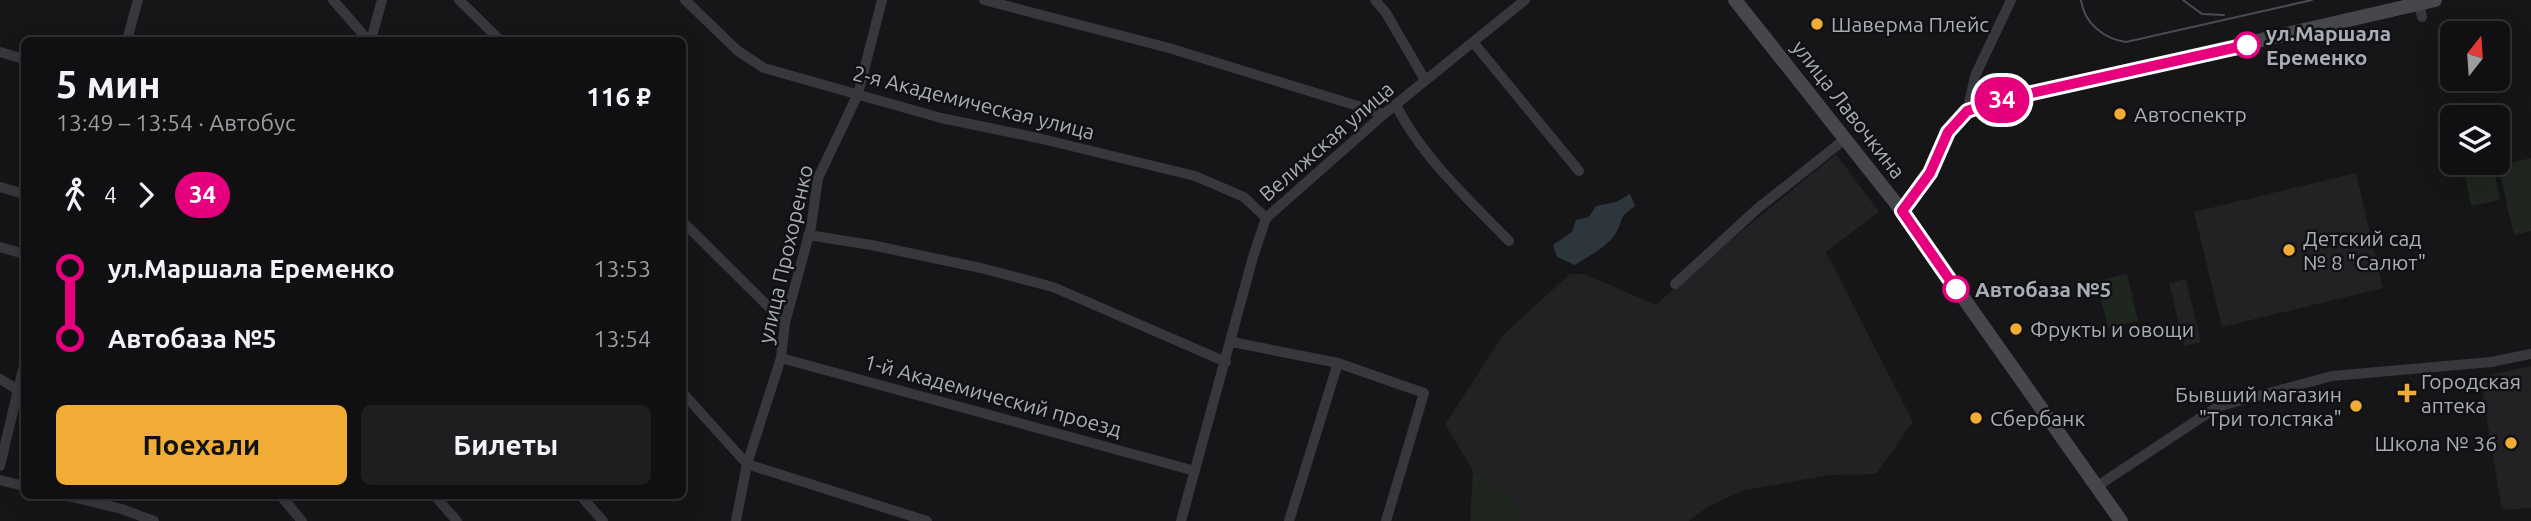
<!DOCTYPE html>
<html lang="ru">
<head>
<meta charset="utf-8">
<style>
  body { margin:0; font-family:Ubuntu,sans-serif; background:#1e1e20; color:#f1f3f6; height:100vh; display:flex; flex-direction:column; font-size:26px; white-space:nowrap }
  * { box-sizing:border-box; margin:0 }
  p { font-size:23px; color:#9c9d9f }
  .icon { flex:none; width:38px; height:38px; fill:none; stroke:currentColor; stroke-width:2; stroke-linecap:round; stroke-linejoin:round }
  .map { position:relative; flex:1; overflow:hidden }
  .side { position:absolute; left:21px; top:37px; width:665px; height:462px; display:flex; flex-direction:column; background:#101012; border-radius:10px; box-shadow:0 7px 28px #0002,0 0 0 2px #303032 }
  .side>* { flex:none }
  .badge { padding:0 14px; border-radius:23px; font-size:24px; line-height:46px }
  .needle { width:46px; rotate:17deg }
  .buttons { position:absolute; left:2440px; top:21px; display:grid; gap:14px }
  .buttons a { display:grid; place-items:center; width:70px; height:70px; border-radius:10px; background:#101012; box-shadow:0 7px 28px #0002,0 0 0 2px #303032; font-size:35px }
  .map>.badge { position:absolute; translate:-50% -50%; box-shadow:0 0 0 4px #fff }
  .legs { display:flex; align-items:center; gap:10px; height:77px; padding:0 35px; font-size:23px }
  .legs p { margin-inline-start:auto }
  .headline { display:flex; align-items:center; justify-content:space-between; height:119px; padding:0 35px }
  h1 { font-size:38px; font-weight:600; line-height:52px }
  .action { display:flex; gap:14px; margin-top:auto; padding:14px 35px }
  .action a { flex:1; height:80px; border-radius:10px; background:#f1ac35; color:#111; font-size:28px; font-weight:600; line-height:80px; text-align:center }
  .action a+a { background:#1e1e20; color:#f1f3f6 }
  ul { padding:0 35px; list-style:none }
  li { display:flex; align-items:center; gap:24px; height:70px; font-size:26px }
  li i { display:grid; place-items:center; width:10px; height:100%; margin:0 9px; background:currentColor }
  li i::after { content:''; width:18px; height:18px; margin:-9px; border:5px solid; border-radius:50%; background:#101012 }
  li p { margin-inline-start:auto }
  li:first-child i { background:linear-gradient(#0000 50%,currentColor 0) }
  li:last-child i { background:linear-gradient(currentColor 50%,#0000 0) }
  .map>svg:first-child { display:block }
  .built { fill:#222225 }
  .green { fill:#1e261f }
  .water { fill:#2c363c }
  .lines { fill:none; stroke-linecap:round; stroke-linejoin:round }
  .minor { stroke:#37383d; stroke-width:10 }
  .secondary { stroke:#45474d; stroke-width:14 }
  .tram { stroke:#4a4c52; stroke-width:2 }
  .line-1-casing { stroke:#fff; stroke-width:16 }
  .line-1 { stroke:#e6007e; stroke-width:10 }
  .poi-dot { fill:#f1ac35; stroke:#111113; stroke-width:2.5 }
  .stop-1-dot { fill:#fff; stroke:#e6007e; stroke-width:3.5 }
  .labels { text-anchor:middle; dominant-baseline:central; stroke-width:5; stroke-linejoin:round; paint-order:stroke }
  .poi-label { font-size:21px; fill:#a8aeb8; stroke:#111113; text-anchor:start }
  .stop-label { font-size:21px; font-weight:bold; fill:#a8aeb8; stroke:#111113; text-anchor:start }
  .street-label { font-size:21px; fill:#a8aeb8; stroke:#111113 }
</style>
</head>
<body>
<div class="map">
<svg width="2531" height="521" viewBox="0 0 2531 521">
  <rect width="100%" height="100%" fill="#161618"/>
  <g class="built">
    <polygon points="1836,154 1879,212 1826,252 1913,422 1876,474 1829,475 1741,491 1708,507 1689,521 1522,521 1512,498 1473,471 1445,424 1504,334 1570,274 1585,274 1656,305 1698,267"/>
    <polygon points="2356,173 2383,288 2222,327 2194,212"/>
    <polygon points="2186,279 2201,342 2184,346 2169,283"/>
    <polygon points="2531,366 2531,508 2502,510 2480,377"/>
  </g>
  <g class="green">
    <polygon points="2531,158 2531,231 2514,235 2498,166"/>
    <polygon points="2494,170 2500,200 2471,206 2465,175"/>
    <polygon points="2127,274 2138,321 2108,328 2097,281"/>
    <polygon points="1473,471 1512,498 1522,521 1470,521"/>
  </g>
  <path class="water" d="M1630 194 1635 206C1617 219 1625 217 1616 233 1607 247 1589 256 1575 265L1557 257 1553 245 1572 232 1576 220 1589 217 1596 206 1616 202Z"/>
  <g class="lines">
    <g class="minor">
      <polyline points="333,0 368,40"/>
      <polyline points="459,0 500,40"/>
      <polyline points="685,0 738,51 764,68 941,118 1038,138 1195,176 1244,197 1266,218"/>
      <polyline points="984,0 1169,48 1384,114"/>
      <polyline points="1375,0 1386,13 1425,80"/>
      <polyline points="2419,4 2422,17"/>
      <polyline points="127,40 138,0"/>
      <polyline points="371,40 382,0"/>
      <polyline points="1473,42 1579,171"/>
      <polyline points="0,52 24,59"/>
      <path d="M1396 105C1421 156 1470 201 1509 241"/>
      <polyline points="1967,112 1975,76 2011,0"/>
      <polyline points="0,187 24,194"/>
      <polyline points="682,221 785,323"/>
      <polyline points="808,235 871,245 981,268 1053,287 1226,362"/>
      <polyline points="0,247 24,254"/>
      <polyline points="1675,284 1757,209 1845,139"/>
      <polyline points="1232,342 1338,363 1424,393 1386,521"/>
      <polyline points="781,358 1195,471"/>
      <polyline points="0,379 18,390 0,466"/>
      <polyline points="18,390 24,366"/>
      <polyline points="682,392 747,464 927,521"/>
      <polyline points="0,480 24,486"/>
      <polyline points="2096,487 2217,407 2332,376 2491,362 2531,354"/>
      <polyline points="64,495 122,509 154,521"/>
      <polyline points="280,495 302,521"/>
      <polyline points="434,495 457,521"/>
      <polyline points="580,495 603,521"/>
      <polyline points="736,521 747,464 781,358 785,323 811,227 818,178 858,94 882,0"/>
      <polyline points="1181,521 1253,257 1266,218 1384,114 1525,0"/>
      <polyline points="1289,521 1338,363"/>
    </g>
    <g class="secondary">
      <polyline points="1735,0 1902,211 2121,521"/>
      <polyline points="1902,211 1930,173 1948,132 1967,112 1996,101 2435,0"/>
    </g>
    <g class="tram">
      <path d="M2081 0C2084 23 2104 39 2126 42L2312 0"/>
      <polyline points="2183,0 2202,14 2224,15"/>
    </g>
  </g>
  <g class="lines">
    <defs>
      <polyline id="line-1" points="1956,289 1902,211 1930,173 1948,132 1967,111 1996,101 2247,45"/>
    </defs>
    <use href="#line-1" class="line-1-casing"/>
    <use href="#line-1" class="line-1"/>
  </g>
  <g class="poi-dot">
    <circle cx="1817" cy="24" r="7"/>
    <circle cx="2120" cy="114" r="7"/>
    <circle cx="2289" cy="250" r="7"/>
    <circle cx="2016" cy="329" r="7"/>
    <path d="M2403.5 382.5h7v7h7v7h-7v7h-7v-7h-7v-7h7z"/>
    <circle cx="2356" cy="406" r="7"/>
    <circle cx="1976" cy="418" r="7"/>
    <circle cx="2511" cy="443" r="7"/>
  </g>
  <g class="stop-1-dot">
    <circle cx="2247" cy="45" r="12"/>
    <circle cx="1956" cy="289" r="12"/>
  </g>
  <g class="labels">
    <g class="poi-label">
      <text x="1831" y="24">Шаверма Плейс</text>
      <text x="2134" y="114">Автоспектр</text>
      <text x="2303" y="238">Детский сад<tspan x="2303" dy="24">№ 8 "Салют"</tspan></text>
      <text x="2030" y="329">Фрукты и овощи</text>
      <text x="2421" y="381">Городская<tspan x="2421" dy="24">аптека</tspan></text>
      <text x="2342" y="394" text-anchor="end">Бывший магазин<tspan x="2342" dy="24">"Три толстяка"</tspan></text>
      <text x="1990" y="418">Сбербанк</text>
      <text x="2497" y="443" text-anchor="end">Школа № 36</text>
    </g>
    <g class="stop-label">
      <text x="2266" y="33">ул.Маршала<tspan x="2266" dy="24">Еременко</tspan></text>
      <text x="1975" y="289">Автобаза №5</text>
    </g>
    <g class="street-label">
      <text transform="translate(974 102) rotate(14)">2-я Академическая улица</text>
      <text transform="translate(1849 109) rotate(52)">улица Лавочкина</text>
      <text transform="translate(1326 141) rotate(-41)">Велижская улица</text>
      <text transform="translate(785 254) rotate(-77)">улица Прохоренко</text>
      <text transform="translate(993 395) rotate(15)">1-й Академический проезд</text>
    </g>
  </g>
</svg>
<div class="buttons">
<a><svg class="needle" viewBox="-14 -14 28 28"><path d="M0-13l5 13h-10z" fill="#e53935"/><path d="M0 13l5-13h-10z" fill="#9c9d9f"/></svg></a>
<a><svg class="icon" aria-label="layers" viewBox="0 0 24 24"><path d="M12 4l9 5-9 5-9-5zM3 14l9 5 9-5"/></svg></a>
</div>
<b class="badge" style="left:2002px;top:100px;background:#e6007e;color:#fff">34</b>
<section class="side">
<div class="headline"><div><h1>5 мин</h1><p>13:49 – 13:54 · Автобус</p></div><b>116 ₽</b></div>
<div class="legs"><svg class="icon" aria-label="walk" viewBox="0 0 24 24"><circle cx="13" cy="4" r="2"/><path d="M13 8l-2 6 4 7M11 14l-3 7M7 12l3-4h3l4 4"/></svg>4<svg class="icon" aria-label="forward" viewBox="0 0 24 24"><path d="M9 5l7 7-7 7"/></svg><b class="badge" style="background:#e6007e;color:#fff">34</b></div>
<ul>
<li><i style="color:#e6007e"></i><b>ул.Маршала Еременко</b><p>13:53</p></li>
<li><i style="color:#e6007e"></i><b>Автобаза №5</b><p>13:54</p></li>
</ul>
<div class="action"><a>Поехали</a><a>Билеты</a></div>
</section>
</div>
</body>
</html>
